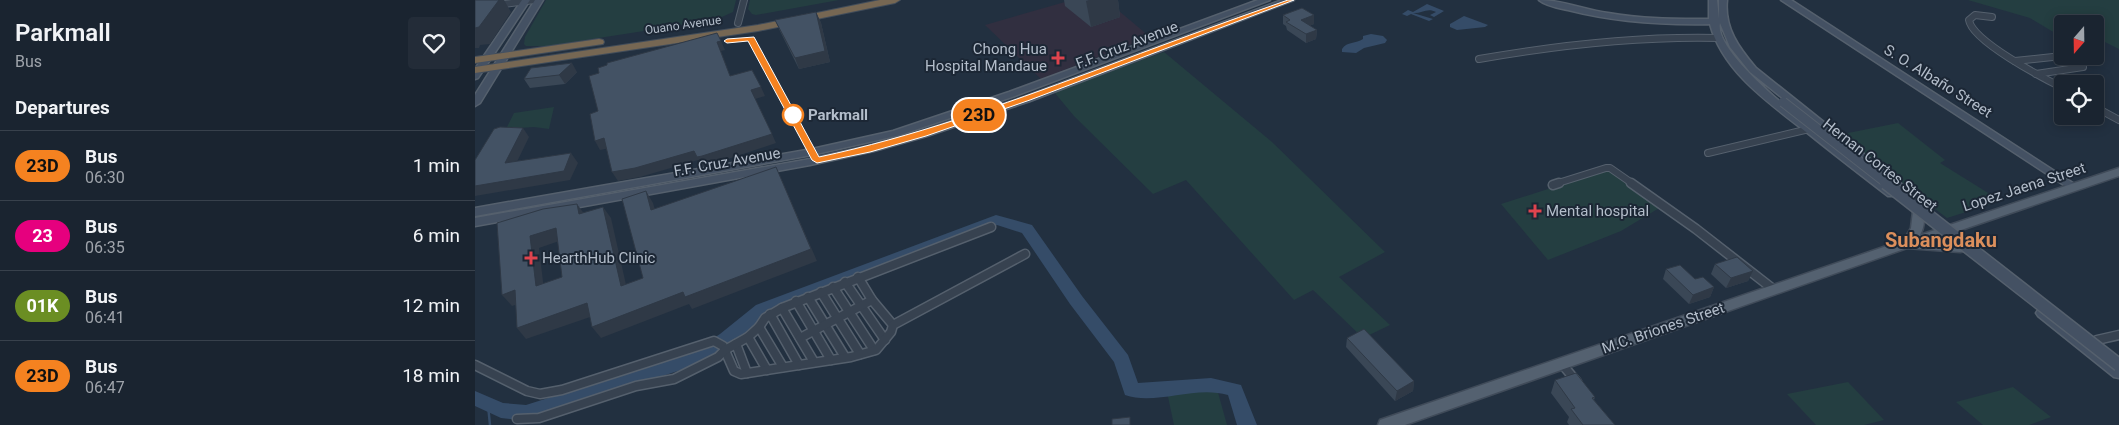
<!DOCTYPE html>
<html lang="en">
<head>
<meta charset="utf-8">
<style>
  body { margin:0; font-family:Roboto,sans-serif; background:#232c38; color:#f1f3f6; height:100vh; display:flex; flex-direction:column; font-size:19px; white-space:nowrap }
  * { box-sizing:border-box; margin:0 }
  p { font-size:16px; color:#9fa4ab }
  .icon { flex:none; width:28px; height:28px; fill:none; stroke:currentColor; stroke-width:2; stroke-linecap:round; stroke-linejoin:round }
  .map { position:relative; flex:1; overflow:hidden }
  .details { display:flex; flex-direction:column; background:#1a2430; width:475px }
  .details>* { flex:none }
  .badge { padding:0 10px; border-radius:16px; font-size:18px; line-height:32px }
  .needle { width:32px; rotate:200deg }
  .fabs { position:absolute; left:1579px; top:15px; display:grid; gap:10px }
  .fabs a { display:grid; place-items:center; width:50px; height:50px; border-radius:5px; background:#1a2430; box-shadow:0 2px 12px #0003,0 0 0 1px #38414c; font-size:25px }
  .map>.badge { position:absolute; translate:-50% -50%; box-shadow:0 0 0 2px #fff }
  h2 { padding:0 15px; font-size:19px; line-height:45px }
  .round { display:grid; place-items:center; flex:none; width:52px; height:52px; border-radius:5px; background:#232c38 }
  .headline { display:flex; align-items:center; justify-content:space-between; height:85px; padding:0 15px }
  h1 { font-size:24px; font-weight:600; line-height:38px }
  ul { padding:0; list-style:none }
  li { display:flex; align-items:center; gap:15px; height:70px; padding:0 15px; border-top:1px solid #38414c }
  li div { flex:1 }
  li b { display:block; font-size:19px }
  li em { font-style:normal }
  li .badge { min-width:55px; font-weight:700; text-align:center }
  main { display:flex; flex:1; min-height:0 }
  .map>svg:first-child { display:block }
  .medical { fill:#312f40 }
  .green { fill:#243e41 }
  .water { fill:#354c68 }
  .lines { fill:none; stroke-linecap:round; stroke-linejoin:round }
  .stream { stroke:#354c68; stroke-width:2.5 }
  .river { fill:#354c68; fill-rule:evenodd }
  .street-far1-casing { stroke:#55606d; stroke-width:8 }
  .street-casing { stroke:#55606d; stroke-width:11 }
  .secondary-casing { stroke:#55606d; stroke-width:3 }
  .primary-casing { stroke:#404b59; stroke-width:3 }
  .highway-casing { stroke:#424d5a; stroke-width:2 }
  .street-far1 { stroke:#374250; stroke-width:6 }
  .street { stroke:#374250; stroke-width:8 }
  .secondary { fill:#445163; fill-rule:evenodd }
  .primary { fill:#546170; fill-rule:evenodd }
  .highway { fill:#766753; fill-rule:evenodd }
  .secondary-bridge-far1-casing { stroke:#55606d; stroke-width:11; stroke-linecap:butt }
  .secondary-bridge-casing { stroke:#55606d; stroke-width:15; stroke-linecap:butt }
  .secondary-bridge-far1 { stroke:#445163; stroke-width:9 }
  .secondary-bridge { stroke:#445163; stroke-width:12 }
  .wall { fill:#3a4756 }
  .shaded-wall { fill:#2f3946 }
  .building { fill:#435264; stroke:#2f3946; fill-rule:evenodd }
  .line { fill:#f58220; stroke:#fff }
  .health-dot { fill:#e0444e; stroke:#1c2735; stroke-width:2 }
  .stop-dot { fill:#fff; stroke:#f58220; stroke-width:2.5 }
  .labels { text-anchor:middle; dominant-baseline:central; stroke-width:4; stroke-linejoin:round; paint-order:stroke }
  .far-street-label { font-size:12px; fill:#b3bdca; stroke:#1c2735 }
  .street-label { font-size:15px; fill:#b3bdca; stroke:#1c2735 }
  .poi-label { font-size:15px; fill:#b3bdca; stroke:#1c2735; text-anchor:start }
  .stop-label { font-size:15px; font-weight:bold; fill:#b3bdca; stroke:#1c2735; text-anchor:start }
  .district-label { font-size:20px; font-weight:bold; fill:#dc8f5c; stroke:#1c2735 }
</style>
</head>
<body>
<main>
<section class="details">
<div class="headline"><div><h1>Parkmall</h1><p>Bus</p></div><a class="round"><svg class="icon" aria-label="heart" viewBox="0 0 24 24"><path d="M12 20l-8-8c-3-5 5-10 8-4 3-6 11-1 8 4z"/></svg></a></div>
<h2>Departures</h2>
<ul>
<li><span class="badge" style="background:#f58220;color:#111">23D</span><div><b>Bus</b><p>06:30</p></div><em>1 min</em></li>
<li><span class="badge" style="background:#e6007e;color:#fff">23</span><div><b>Bus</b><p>06:35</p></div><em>6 min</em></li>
<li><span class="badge" style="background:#6b8e23;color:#fff">01K</span><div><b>Bus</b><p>06:41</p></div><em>12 min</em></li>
<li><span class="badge" style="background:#f58220;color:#111">23D</span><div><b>Bus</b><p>06:47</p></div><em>18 min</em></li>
</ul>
</section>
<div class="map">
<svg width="1644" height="425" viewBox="0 0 1644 425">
  <rect width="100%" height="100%" fill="#223040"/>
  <polygon class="medical" points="597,0 631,0 675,37 566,79 510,25"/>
  <g class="green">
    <polygon points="71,0 261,0 258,12 240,20 72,46 51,46 49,44 50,37"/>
    <polygon points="275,0 364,0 281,15 277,14 273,9"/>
    <polygon points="1493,0 1644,0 1644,49 1620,37 1620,24 1588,24 1587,32 1580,33 1555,18"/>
    <polygon points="689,52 797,142 910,252 864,277 915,325 888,338 838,290 819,300 711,180 678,194 599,116 579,92"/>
    <polygon points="79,107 74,129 59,127 31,129 39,113"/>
    <polygon points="1423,123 1470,160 1465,163 1526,201 1472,218 1363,135"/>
    <polygon points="1129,171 1137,172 1186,207 1146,231 1073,260 1026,204"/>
    <polygon points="1373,382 1409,420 1389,425 1341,425 1312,394"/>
    <polygon points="1538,387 1576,417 1554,425 1508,425 1481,402"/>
    <polygon points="742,389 752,425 699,425 692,392"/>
  </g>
  <g class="water">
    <path d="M952 4 969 11 959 17 955 15 961 12C952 7 946 14 938 13L958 19 954 21 936 14 932 16 927 14 933 10 938 12Z"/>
    <polygon points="989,16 1013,25 1010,27 982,30 975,27 975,24"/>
    <path d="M896 34 908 36 912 40 910 43 889 48 881 53 867 52V49C872 41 881 44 888 39V36Z"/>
  </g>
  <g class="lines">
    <polyline class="stream" points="13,405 15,425"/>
    <path class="river" d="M521 215 557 225 607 296 653 355 663 383 736 378 766 385 782 425H762L753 395C719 385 681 406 650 395L639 362 595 304 547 233 522 225 293 313 257 344 230 362 51 421 26 418 0 406V391L28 403 51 405 218 352 245 334 281 305Z"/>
    <defs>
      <g id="street-far1">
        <polyline points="22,5 59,0"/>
        <path d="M1517 17 1500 15 1494 20C1497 41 1568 78 1588 88"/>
        <polyline points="263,23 269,0"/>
        <path d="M1004 59C1084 45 1163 36 1244 38"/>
        <polyline points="1540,61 1587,56"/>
        <polyline points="1561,74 1608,67"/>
        <polyline points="1620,107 1644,120"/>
        <polyline points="1233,153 1334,129"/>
        <polyline points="1080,184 1131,168 1135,168 1158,184"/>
      </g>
      <g id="street">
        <polyline points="1156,183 1221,229 1298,289"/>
        <polyline points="1078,185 1084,183"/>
        <polyline points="383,277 397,300 418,325"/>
        <polyline points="370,282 410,340"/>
        <polyline points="358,287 399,350"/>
        <polyline points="346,292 385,354"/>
        <polyline points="333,297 370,357"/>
        <polyline points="321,301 356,360"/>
        <polyline points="307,308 339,362"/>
        <polyline points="295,314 324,365"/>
        <polyline points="284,327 308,367"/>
        <polyline points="273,337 292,370"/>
        <polyline points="325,338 397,300"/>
        <polyline points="1622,340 1644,335"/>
        <polyline points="261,344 272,373"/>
        <polyline points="1086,363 1102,382"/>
        <polyline points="0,365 52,391 65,394 87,390 239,341 248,346 259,371 266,374 376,357 401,350 416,332 418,325 550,254"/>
        <polyline points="42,419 64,418 161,386 199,379 243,357 250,350 273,337 284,327 290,318 307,308 516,227"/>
      </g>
      <g id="secondary">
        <polygon points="47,0 55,0 3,78 0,79 0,69"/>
        <polygon points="60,0 68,0 5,103 0,106 0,95"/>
        <polygon points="783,0 795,0 540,96 425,135 337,155 0,216 0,208 337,149 418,131 534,92"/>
        <polygon points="807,0 819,0 555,101 452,136 399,151 335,165 0,226 0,218 335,159 393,146 444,132 549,97"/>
        <path d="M1064 0C1087 0 1110 10 1133 13 1166 19 1200 19 1234 19V0H1242L1244 19V0H1252C1249 28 1264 48 1281 68L1429 186 1428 188H1420L1275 72 1255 47 1245 23C1236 61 1389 167 1421 192L1422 194 1421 196H1413C1387 176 1361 156 1335 135 1297 105 1248 73 1235 24 1187 25 1140 22 1093 10 1084 8 1071 6 1064 0Z"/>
        <polygon points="1306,0 1316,0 1604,187 1599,190 1595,189"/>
        <polygon points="1567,308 1571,310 1644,366 1644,378 1639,377 1563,316 1561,313 1563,310"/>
      </g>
      <path id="primary" d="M1644 168V176L1454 241 1490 245 1492 248 1490 251 1485 252 1432 248 930 425H903L905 420 1429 240 1436 228 1438 211H1446C1451 218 1449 228 1445 235Z"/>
      <g id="highway">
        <polygon points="405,0 425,0 420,3 283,31 0,73 0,67 283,25"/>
        <polygon points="124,39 128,40 129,42 128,44 0,63 0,57"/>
      </g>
    </defs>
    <use href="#street-far1" class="street-far1-casing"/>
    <use href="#street" class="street-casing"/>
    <use href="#secondary" class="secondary-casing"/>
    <use href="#primary" class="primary-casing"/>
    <use href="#highway" class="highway-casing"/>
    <use href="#street-far1" class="street-far1"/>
    <use href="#street" class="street"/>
    <use href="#secondary" class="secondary"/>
    <use href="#primary" class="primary"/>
    <use href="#highway" class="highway"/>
    <defs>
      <polyline id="secondary-bridge-far1" points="1308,102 1413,184"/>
      <polyline id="secondary-bridge" points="1411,183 1644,365"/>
    </defs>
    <use href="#secondary-bridge-far1" class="secondary-bridge-far1-casing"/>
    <use href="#secondary-bridge" class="secondary-bridge-casing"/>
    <use href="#secondary-bridge-far1" class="secondary-bridge-far1"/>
    <use href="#secondary-bridge" class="secondary-bridge"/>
  </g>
  <g class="wall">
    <polygon points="589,0 643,0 645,17 616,27 590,6"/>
    <polygon points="341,12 346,23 355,62 324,69 305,31 300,20"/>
    <polygon points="808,15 839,15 839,24 834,26 842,30 841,39 831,43 812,30 811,26 808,24"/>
    <polygon points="102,72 90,84 55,88 49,79"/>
    <polygon points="1240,264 1278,271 1273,281 1251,288 1236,274"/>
    <polygon points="1191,269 1220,279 1239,287 1235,297 1214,304 1188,279"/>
    <polygon points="872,338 939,381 938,391 920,401 871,347"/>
    <polygon points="1080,380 1120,397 1119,400 1140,425 1094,425 1092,422 1094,417 1076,393"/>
  </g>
  <g class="shaded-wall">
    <polygon points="19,0 29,0 36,12 15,44 5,45 4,48 0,48 0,28"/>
    <polygon points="614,0 643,0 645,17 616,27 611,1"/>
    <polygon points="341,12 346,23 355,62 324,69 320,58"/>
    <polygon points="839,15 839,24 826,29 826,20"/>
    <polygon points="842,30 841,39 831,43 831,34"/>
    <polygon points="246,41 250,50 246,51 260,85 242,42"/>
    <polygon points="97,63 102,72 90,84 84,75"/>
    <polygon points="286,87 290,96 280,99 276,90"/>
    <polygon points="48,128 54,137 37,172 30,163"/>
    <polygon points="297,134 301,143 232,166 227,166 223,160 165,177 143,181 137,172 219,151"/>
    <polygon points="129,138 135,148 125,150 120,141"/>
    <polygon points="96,153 103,163 95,180 0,196 0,186"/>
    <polygon points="301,167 342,261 217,309 214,304 126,338 117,327 208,292"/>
    <polygon points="171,191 178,203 183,221 176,210"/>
    <polygon points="102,204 110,215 104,214"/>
    <polygon points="128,207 136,218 154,298 146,286"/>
    <polygon points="81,228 90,239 64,248 70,298 61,286 55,236"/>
    <polygon points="1278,271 1273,281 1251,288 1256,278"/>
    <polygon points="1239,287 1235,297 1214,304 1218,295"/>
    <polygon points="40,290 49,302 37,306 27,295"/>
    <polygon points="112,303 121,315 51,339 42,328"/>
    <polygon points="939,381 938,391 920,401 922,391"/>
  </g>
  <g class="building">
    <polygon points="0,0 24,0 4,27 0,28"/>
    <polygon points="827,8 839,15 826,20 842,30 831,34 811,22 815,20 808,15"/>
    <polygon points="341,12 350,51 320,58 300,20"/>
    <polygon points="242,33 246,41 242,42 255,76 277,70 286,87 276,90 297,134 227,156 222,157 219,151 160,168 137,172 129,138 120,141 115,114 123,111 114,76 124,73 123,68 132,65 132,63"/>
    <polygon points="97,63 84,75 49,79 56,68"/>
    <polygon points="25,127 48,128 30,163 96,153 89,171 0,186 0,160 19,129"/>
    <path d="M301 167 336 249 210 297 208 292 117 327 112 303 42 328 40 290 27 295 22 223 68 209 102 204 104 214 128 207 146 286 168 278 147 199 171 191 176 210ZM81 228 87 277 61 286 55 236Z"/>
    <polygon points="1262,257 1278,271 1256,278 1240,264"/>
    <polygon points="1205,265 1220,279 1228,277 1239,287 1218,295 1191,269"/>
    <polygon points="889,329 939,381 922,391 872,338"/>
    <polygon points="1101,373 1120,397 1117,398 1140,425 1108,425 1096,409 1100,408 1080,380"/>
    <polygon points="655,417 655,425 637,425 637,419"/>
  </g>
  <path class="line" d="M813 0H819L555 100 451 136 395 152 342 163 337 160 273 41 252 43 249 41 252 39 279 37 344 157C438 137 527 105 616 72 682 47 747 23 813 0Z"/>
  <g class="health-dot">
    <path d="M580.5 50.5h5v5h5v5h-5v5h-5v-5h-5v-5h5z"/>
    <path d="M1057.5 203.5h5v5h5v5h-5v5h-5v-5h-5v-5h5z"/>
    <path d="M53.5 250.5h5v5h5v5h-5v5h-5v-5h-5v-5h5z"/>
  </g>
  <circle class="stop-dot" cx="318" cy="115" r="10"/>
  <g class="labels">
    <g class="far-street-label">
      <text transform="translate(208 25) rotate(-8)">Ouano Avenue</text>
    </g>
    <g class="street-label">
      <text transform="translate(652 45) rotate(-21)">F.F. Cruz Avenue</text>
      <text transform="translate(1463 81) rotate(32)">S. O. Albaño Street</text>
      <text transform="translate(252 162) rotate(-10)">F.F. Cruz Avenue</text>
      <text transform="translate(1405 165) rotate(38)">Hernan Cortes Street</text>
      <text transform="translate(1549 187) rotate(-18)">Lopez Jaena Street</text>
      <text transform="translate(1188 328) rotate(-19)">M.C. Briones Street</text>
    </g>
    <g class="poi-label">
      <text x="572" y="49" text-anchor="end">Chong Hua<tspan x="572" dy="17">Hospital Mandaue</tspan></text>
      <text x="1071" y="211">Mental hospital</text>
      <text x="67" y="258">HearthHub Clinic</text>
    </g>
    <g class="stop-label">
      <text x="333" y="115">Parkmall</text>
    </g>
    <g class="district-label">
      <text x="1466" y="240">Subangdaku</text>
    </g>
  </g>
</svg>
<div class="fabs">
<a><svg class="needle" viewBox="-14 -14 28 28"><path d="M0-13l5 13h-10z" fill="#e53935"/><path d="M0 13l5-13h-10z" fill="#9fa4ab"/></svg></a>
<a><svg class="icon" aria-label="locate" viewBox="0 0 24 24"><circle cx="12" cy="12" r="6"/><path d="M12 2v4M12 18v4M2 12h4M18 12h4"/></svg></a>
</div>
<b class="badge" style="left:504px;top:115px;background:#f58220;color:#111">23D</b>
</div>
</main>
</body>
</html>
